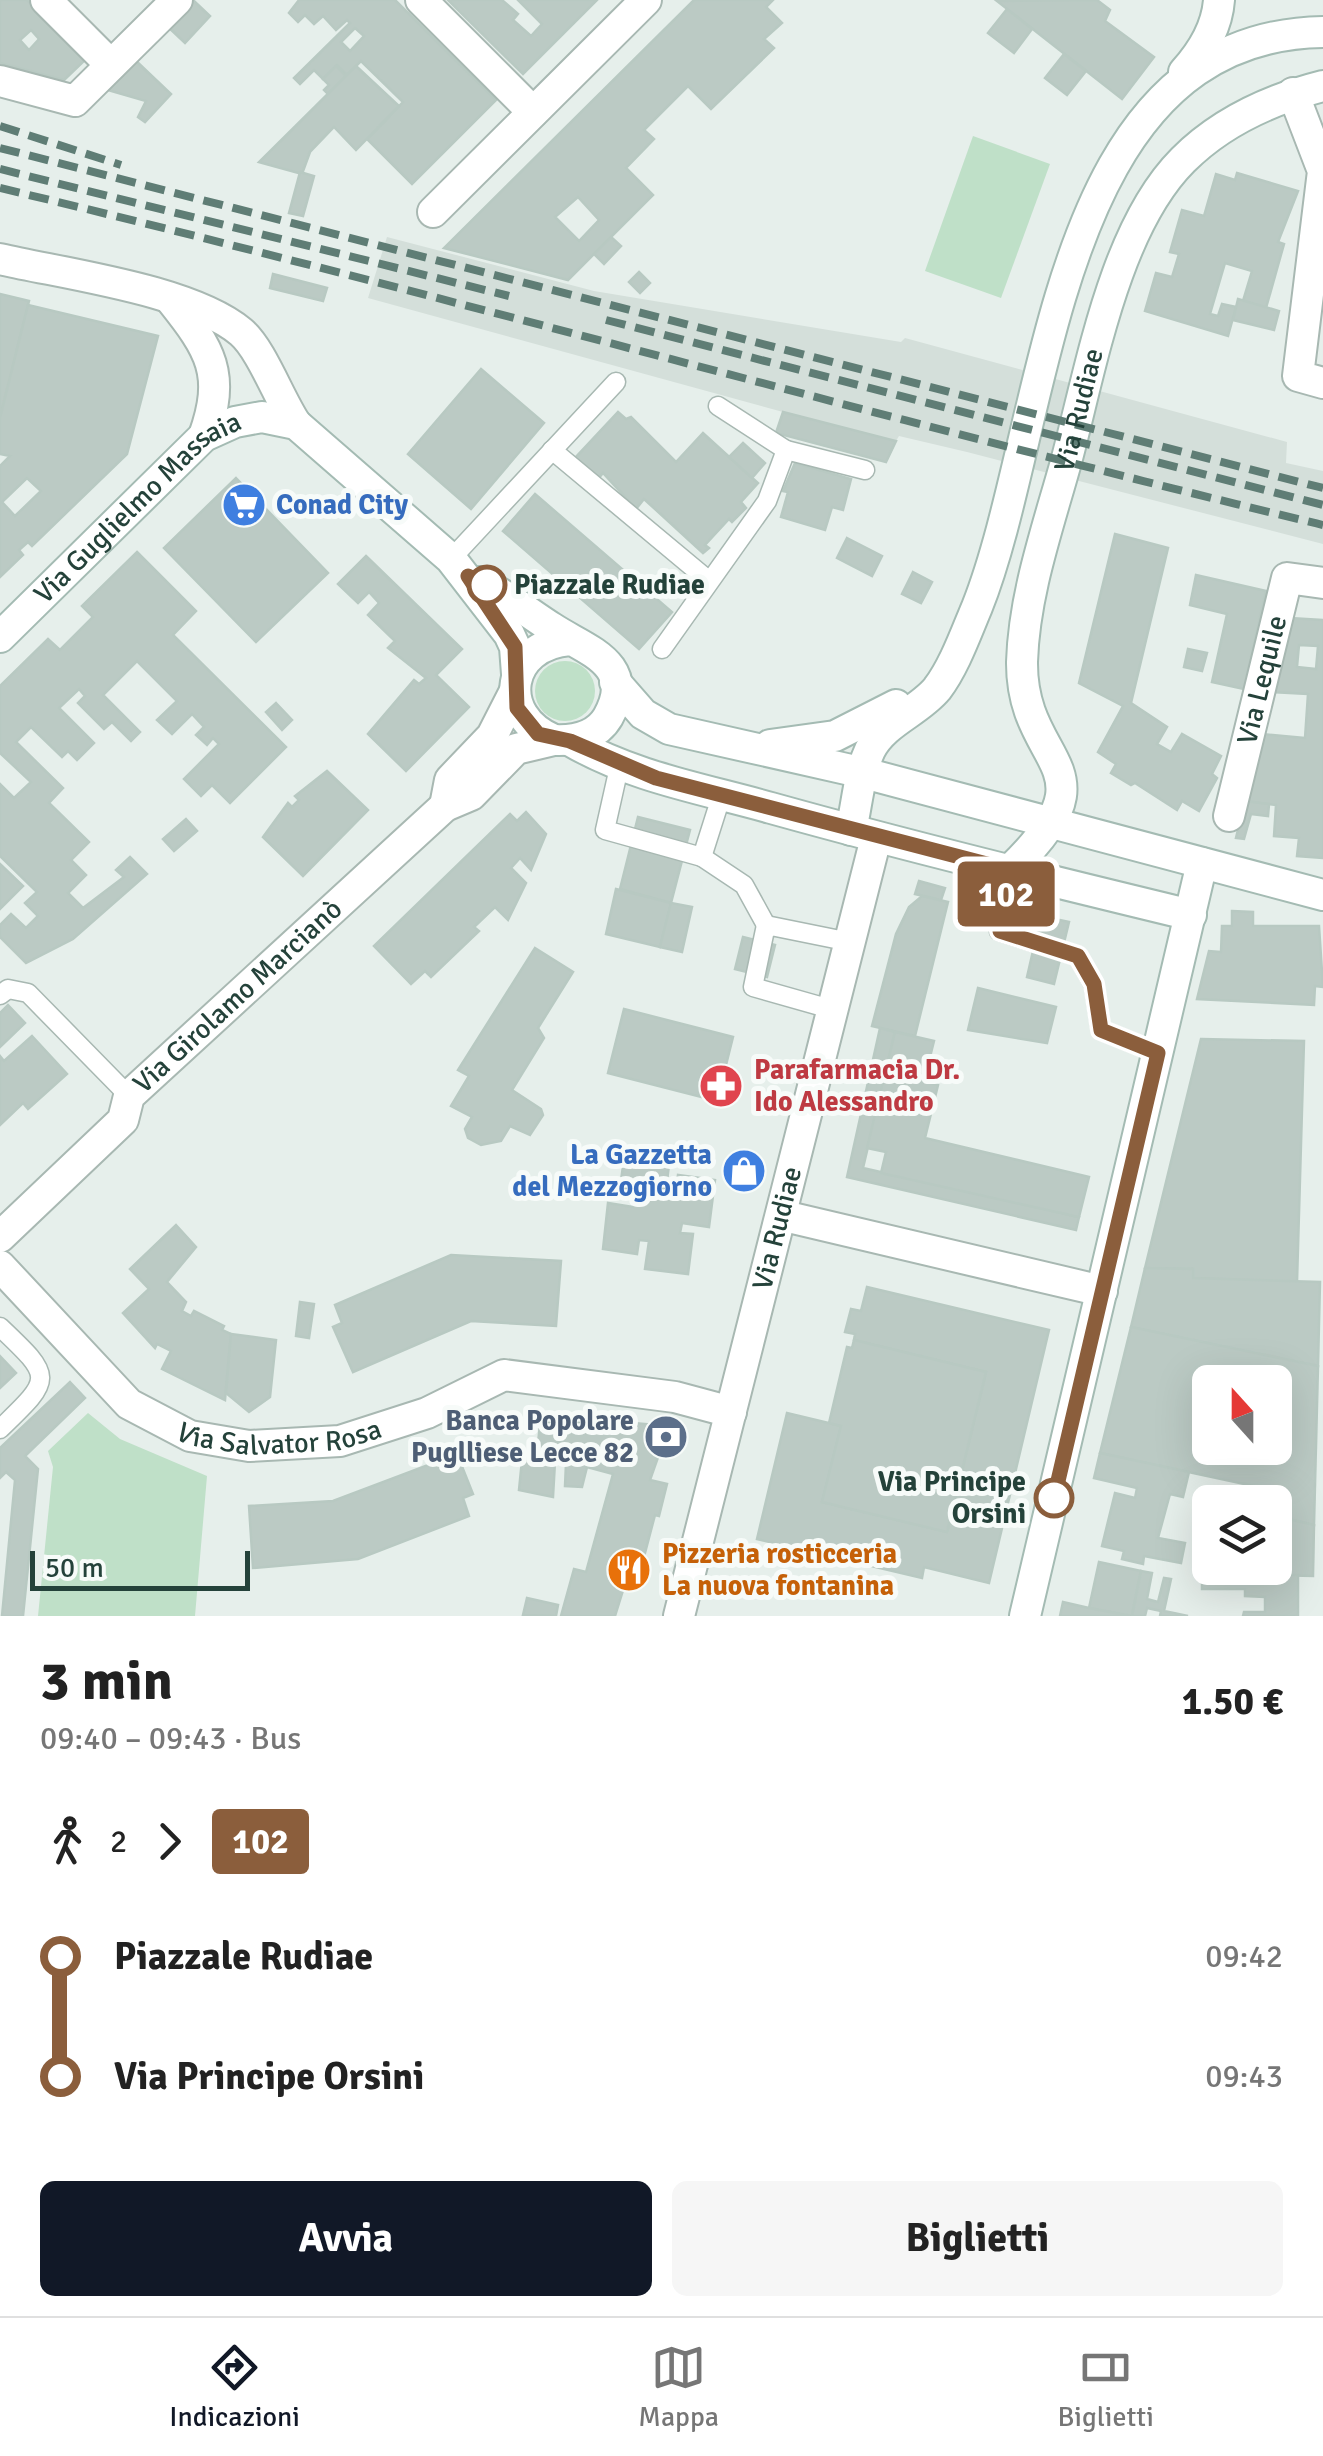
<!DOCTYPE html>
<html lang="it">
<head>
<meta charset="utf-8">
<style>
  body { margin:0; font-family:Signika,sans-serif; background:#f6f6f6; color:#222; height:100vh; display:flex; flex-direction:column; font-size:38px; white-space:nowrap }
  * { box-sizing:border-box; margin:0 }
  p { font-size:32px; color:#767676 }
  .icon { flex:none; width:55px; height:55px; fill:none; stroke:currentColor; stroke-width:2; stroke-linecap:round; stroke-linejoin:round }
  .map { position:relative; height:1616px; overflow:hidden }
  .side { display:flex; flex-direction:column; background:#fff; flex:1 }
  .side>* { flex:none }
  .badge { padding:0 20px; border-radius:8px; font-size:35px; line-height:65px }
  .needle { width:65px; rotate:339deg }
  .tools { position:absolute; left:1192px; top:1365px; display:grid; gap:20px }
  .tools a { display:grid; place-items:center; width:100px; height:100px; border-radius:15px; background:#fff; box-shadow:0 10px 40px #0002; font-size:50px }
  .scale { position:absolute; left:30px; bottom:25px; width:220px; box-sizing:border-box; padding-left:10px; border:5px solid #24423a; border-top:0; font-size:28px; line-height:35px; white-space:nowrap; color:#24423a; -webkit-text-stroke:8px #f7fbf9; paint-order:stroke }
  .map>.badge { position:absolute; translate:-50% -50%; box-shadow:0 0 0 5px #fff }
  .legs { display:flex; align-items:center; gap:15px; height:110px; padding:0 40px; font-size:32px }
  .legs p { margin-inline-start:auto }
  .overview { display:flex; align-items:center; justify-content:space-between; height:170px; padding:0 40px }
  h1 { font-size:55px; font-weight:700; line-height:75px }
  .action { display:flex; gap:20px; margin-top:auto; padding:20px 40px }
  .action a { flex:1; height:115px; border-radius:15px; background:#111827; color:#fff; font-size:40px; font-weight:700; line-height:115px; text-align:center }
  .action a+a { background:#f6f6f6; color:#222 }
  ul { padding:0 40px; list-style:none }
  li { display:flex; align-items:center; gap:35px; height:120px; font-size:38px }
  li i { display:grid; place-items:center; width:15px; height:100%; margin:0 12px; background:currentColor }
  li i::after { content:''; width:25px; height:25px; margin:-12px; border:8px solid; border-radius:50%; background:#fff }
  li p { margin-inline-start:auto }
  li:first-child i { background:linear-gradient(#0000 50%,currentColor 0) }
  li:last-child i { background:linear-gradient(currentColor 50%,#0000 0) }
  .tab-bar { display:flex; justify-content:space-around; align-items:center; height:140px; border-top:2px solid #e0e0e0; background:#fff; font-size:28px; color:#767676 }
  .tab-bar a { display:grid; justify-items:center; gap:5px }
  .tab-bar .active { color:#111827 }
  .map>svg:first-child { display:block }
  .built { fill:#d4dfda }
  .green { fill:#bfe0c8 }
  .building { fill:#bbcac4; stroke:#b8c9c2; stroke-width:2.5; fill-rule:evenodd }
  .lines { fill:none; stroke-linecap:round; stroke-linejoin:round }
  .lane-casing { stroke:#a8b8b2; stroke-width:21 }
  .street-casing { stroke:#a8b8b2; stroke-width:34 }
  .secondary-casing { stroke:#a4bbb3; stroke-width:34 }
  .lane { stroke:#fff; stroke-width:18 }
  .street { stroke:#fff; stroke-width:30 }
  .secondary { stroke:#fff; stroke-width:30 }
  .rail { stroke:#5f7d75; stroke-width:8; stroke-dasharray:20 10; stroke-linecap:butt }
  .line-1-casing { stroke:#fff; stroke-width:22 }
  .line-1 { stroke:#8b5e3c; stroke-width:15 }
  .stop-1-dot { fill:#fff; stroke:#8b5e3c; stroke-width:5 }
  .labels { text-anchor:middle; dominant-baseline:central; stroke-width:10; stroke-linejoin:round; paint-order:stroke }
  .street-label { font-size:28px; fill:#24423a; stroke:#f7fbf9 }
  .shop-label { font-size:28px; font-weight:bold; fill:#366cbe; stroke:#f7fbf9; text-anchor:start }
  .stop-label { font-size:28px; font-weight:bold; fill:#24423a; stroke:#f7fbf9; text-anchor:start }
  .health-label { font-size:28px; font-weight:bold; fill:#be3a42; stroke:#f7fbf9; text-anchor:start }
  .service-label { font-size:28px; font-weight:bold; fill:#4e5e75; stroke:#f7fbf9; text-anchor:end }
  .food-label { font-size:28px; font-weight:bold; fill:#c56008; stroke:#f7fbf9; text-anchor:start }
</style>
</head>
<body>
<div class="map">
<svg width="1323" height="1616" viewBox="0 0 1323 1616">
  <rect width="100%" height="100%" fill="#e6efeb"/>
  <polygon class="built" points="387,237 594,291 901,342 905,338 1287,442 1286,463 1323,471 1323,544 967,452 899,436 896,441 783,412 368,298"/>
  <g class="green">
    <polygon points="973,136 1050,164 1001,298 925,271"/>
    <circle cx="565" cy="691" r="30"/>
    <polygon points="88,1413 120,1439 207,1476 195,1616 38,1616 53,1467 48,1451"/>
  </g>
  <g class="building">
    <path d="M0 0H27L86 59 64 80 0 63ZM31 30 39 39 29 50 20 40Z"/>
    <polygon points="193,0 210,16 185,43 167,26"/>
    <path d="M299 0H395L496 100 412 184 367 139 403 102 361 61 347 75 337 65 323 79 314 70 300 84 294 78 350 23 347 20 336 30 323 16 314 24 305 15 298 22 289 13ZM355 28 364 36 350 51 341 42Z"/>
    <polygon points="448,0 502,0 518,14 513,20 531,36 542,24 518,0 597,0 523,74"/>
    <path d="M694 0H773L766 7 782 23 764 39 774 48 711 109 688 86 644 130 654 139 626 168 653 195 568 280 444 248ZM578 197 599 220 579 241 555 217Z"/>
    <polygon points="1097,0 1110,10 1105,21 1154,57 1122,99 997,1"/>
    <polygon points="1007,9 1032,29 1014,53 988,33"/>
    <polygon points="1064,54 1086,71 1067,95 1045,78"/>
    <polygon points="134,59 171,94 145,122 138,117 146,101 104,89"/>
    <polygon points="336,66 346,76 328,94 324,90 329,85 323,79"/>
    <polygon points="356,66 399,106 356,150 334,127 310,152 302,174 259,162"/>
    <polygon points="300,172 314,176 303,216 289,213"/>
    <polygon points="1237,173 1298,191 1278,242 1284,244 1266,308 1243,301 1252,271 1225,263 1210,314 1218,316 1222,304 1236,307 1228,336 1145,311 1156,273 1172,277 1179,254 1170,252 1182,210 1204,216 1216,174 1235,180"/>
    <polygon points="611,237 621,246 604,264 594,254"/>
    <polygon points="639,272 650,283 640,293 629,282"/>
    <polygon points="273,274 327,288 323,301 270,288"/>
    <polygon points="0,294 29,301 0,418"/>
    <polygon points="1238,299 1279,311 1274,330 1233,320"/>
    <path d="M28 305 158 336 127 454 32 546 28 542 19 550 23 555 0 577V466L10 456 0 454V418ZM27 478 41 491 15 516 2 502Z"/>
    <polygon points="481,369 544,423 471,509 408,454"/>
    <polygon points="618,412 626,419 631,417 676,462 703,433 758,483 741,502 746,508 732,522 729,519 705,545 709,548 703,553 644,499 636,509 603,473 598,479 575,458"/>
    <polygon points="783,412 896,441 886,462 776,433"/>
    <polygon points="743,443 765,463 752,478 729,457"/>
    <polygon points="795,463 851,479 843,510 832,507 825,530 781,517 788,492 783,491"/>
    <polygon points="236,478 328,573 256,642 164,548"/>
    <polygon points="535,494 672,612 639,649 503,531"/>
    <polygon points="1115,534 1168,548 1131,703 1167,727 1157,744 1171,752 1182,734 1221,756 1212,774 1217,778 1199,811 1182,801 1177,810 1135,783 1131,785 1111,773 1116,764 1098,752 1123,706 1079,683"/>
    <polygon points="847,538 882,556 872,576 837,558"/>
    <polygon points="137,552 196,611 173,635 286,747 230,803 212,785 201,796 184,779 219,744 213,738 207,745 196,735 204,727 192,714 172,734 157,720 177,701 137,661 103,695 140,732 131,741 112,722 104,729 78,703 85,696 79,689 59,708 94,743 77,760 68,751 62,757 31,727 16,742 63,788 49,803 89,842 71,860 86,875 68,893 83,908 124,877 116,870 130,857 147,874 73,939 26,963 0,937 0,925 11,914 26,928 38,916 25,903 37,892 0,856 0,784 14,798 31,782 0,753 0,686 48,639 60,650 93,617 82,606"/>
    <polygon points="366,556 462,649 436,675 469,707 406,771 368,734 414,680 419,684 426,678 388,648 395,641 368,615 379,603 369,592 358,603 338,584"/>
    <polygon points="913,572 932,582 921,603 902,594"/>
    <polygon points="1196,575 1266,591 1244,689 1212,682 1227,614 1190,605"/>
    <path d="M1290 618 1323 620V858L1297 856 1299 838 1274 836 1276 805 1245 801 1262 734 1305 738 1308 694 1272 692ZM1299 645 1318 646 1316 669 1297 667Z"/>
    <polygon points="1188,649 1207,653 1202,671 1184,667"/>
    <polygon points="276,703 292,720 282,730 266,712"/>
    <polygon points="327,771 368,810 303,876 263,837 288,803 292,807 299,800 295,796"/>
    <polygon points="1245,801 1269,804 1268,816 1251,814 1244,839 1236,838"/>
    <polygon points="526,812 546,834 531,870 520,858 511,868 526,883 508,920 495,907 474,927 479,931 431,977 425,971 411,984 374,946 510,814 517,821"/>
    <polygon points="638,817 690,830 671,903 620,889"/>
    <polygon points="186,819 197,831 174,851 163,839"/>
    <polygon points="0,864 23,886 0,909"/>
    <polygon points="919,881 945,888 941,900 915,894"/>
    <polygon points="616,889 671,903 660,947 606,934"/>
    <polygon points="922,896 948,902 915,1036 872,1026 896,934 909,907"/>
    <polygon points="671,903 692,907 682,952 660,947"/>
    <polygon points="1232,911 1253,912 1253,926 1319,926 1323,987 1315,986 1314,1005 1197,999 1209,951 1221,952 1222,926 1232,926"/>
    <polygon points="1041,916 1069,922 1054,984 1027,977"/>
    <polygon points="743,937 775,945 767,977 735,969"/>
    <polygon points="535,948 573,972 538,1028 544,1038 512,1090 541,1109 543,1115 530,1135 510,1126 501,1141 481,1145 468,1138 465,1129 472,1117 451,1106 469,1076 458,1070"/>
    <polygon points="978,988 1056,1007 1047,1043 968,1030"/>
    <polygon points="8,1005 25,1023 0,1047 0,1013"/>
    <polygon points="624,1009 733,1037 717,1101 608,1073"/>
    <polygon points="880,1028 895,1032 863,1168 1079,1217 1076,1230 847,1177"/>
    <polygon points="895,1032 934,1041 924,1081 938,1085 925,1138 1089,1177 1079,1217 881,1173 886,1152 867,1148"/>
    <polygon points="32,1036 67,1074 28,1109 23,1103 0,1125 0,1056 4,1061"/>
    <polygon points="1201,1039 1304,1041 1297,1282 1193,1278 1193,1269 1145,1268"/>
    <polygon points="624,1159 669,1165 666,1189 676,1190 678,1175 715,1180 709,1227 682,1223 680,1233 693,1234 688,1274 645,1269 649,1241 639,1240 637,1254 603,1249 608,1203 633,1207 634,1197 619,1195"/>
    <polygon points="740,1161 752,1164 748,1180 736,1178"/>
    <polygon points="176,1225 196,1247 167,1282 186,1302 182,1311 191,1316 194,1311 224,1326 222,1330 231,1334 225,1400 162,1369 171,1351 157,1344 155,1348 123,1313 149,1289 130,1269"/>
    <polygon points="451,1255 561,1261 556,1326 471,1321 353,1372 333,1327 342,1323 335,1305"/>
    <polygon points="1145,1268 1193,1269 1193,1278 1320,1282 1318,1366 1131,1327"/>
    <polygon points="867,1287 1049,1330 989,1583 924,1567 922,1578 757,1539 787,1413 841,1426 822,1502 947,1532 986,1372 854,1340 855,1334 845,1332 851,1309 861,1311"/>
    <polygon points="300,1302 314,1304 309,1338 296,1336"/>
    <path d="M1131 1327 1318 1366 1314 1525 1275 1516V1502H1261L1263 1488 1100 1453ZM1210 1382H1275V1448H1210Z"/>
    <polygon points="231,1334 276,1340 270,1397 249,1412 226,1393"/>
    <polygon points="854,1340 986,1372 947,1532 822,1502 841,1426 829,1423 847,1347 852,1348"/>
    <polygon points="0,1356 16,1373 0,1388"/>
    <polygon points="70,1382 85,1398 25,1456 38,1469 23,1616 2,1616 15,1480 6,1472 0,1478 0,1448"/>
    <polygon points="541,1415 669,1426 650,1480 667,1484 659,1516 655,1515 636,1587 625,1584 615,1616 561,1616 574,1569 586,1572 613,1474 587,1467 582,1487 565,1486 566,1463 555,1462 553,1497 519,1490 522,1460 536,1462"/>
    <polygon points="1100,1453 1189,1472 1183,1497 1170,1494 1158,1538 1185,1543 1181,1563 1144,1556 1143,1564 1122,1559 1124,1551 1102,1546 1115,1493 1135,1498 1137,1488 1094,1478"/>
    <polygon points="457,1454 473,1494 463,1498 469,1516 358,1559 253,1568 249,1506 333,1501"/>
    <polygon points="1204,1501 1210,1503 1210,1527 1200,1525"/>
    <polygon points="1275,1516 1314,1525 1313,1576 1235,1574 1235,1568 1275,1568"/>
    <polygon points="1099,1562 1141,1571 1132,1616 1089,1608"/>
    <polygon points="1141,1571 1152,1573 1147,1599 1158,1602 1164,1578 1171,1579 1164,1611 1188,1616 1160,1616 1161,1611 1147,1608 1145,1616 1132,1616"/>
    <polygon points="1202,1574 1298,1575 1298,1616 1243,1616 1244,1612 1265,1612 1265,1597 1245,1596 1245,1589 1202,1589"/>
    <polygon points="527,1598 558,1605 556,1616 523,1615"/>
    <polygon points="1063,1602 1089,1608 1130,1616 1060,1616"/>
  </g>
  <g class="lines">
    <defs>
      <g id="lane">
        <polyline points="718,406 786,450"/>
        <polyline points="552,450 708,580"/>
        <polyline points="451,559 616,382"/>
        <polyline points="662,649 767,501 786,450 865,470"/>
        <polyline points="620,763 605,830 702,857 722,794"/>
        <polyline points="702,857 744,885 766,925"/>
        <polyline points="1010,870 999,931 1078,956 1094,985 1101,1030 1158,1053"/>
        <polyline points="0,995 8,989 28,993 129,1096"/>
        <polyline points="834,1010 753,987 766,925 850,942"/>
        <path d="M0 1327C54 1378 53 1378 0 1429"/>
      </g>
      <g id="street">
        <polyline points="46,0 111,65"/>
        <polyline points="421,0 533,112"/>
        <polyline points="0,81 75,101 177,0"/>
        <polyline points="1293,93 1323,171 1298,376 1323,383"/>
        <polyline points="433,212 646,0"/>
        <path d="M0 259C65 274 191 290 241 332 262 350 279 399 296 424"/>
        <path d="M171 300C211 350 226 374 204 436"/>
        <polyline points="445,806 450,780 492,736 515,691"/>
        <path id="s1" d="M1229 816 1287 578 1323 583"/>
        <polyline points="784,1216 1102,1291"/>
        <path id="s2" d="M0 1237 123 1120 129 1096 445 806 471 795 516 749 554 740"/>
        <path id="s3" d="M0 1266 129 1404 190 1436 249 1446 340 1441 427 1413 504 1375 675 1397 731 1412"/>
        <path id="s4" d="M679 1616 876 838"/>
      </g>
      <g id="secondary">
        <path d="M1184 72C1203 51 1217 28 1219 0"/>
        <path d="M480 582C506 595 527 612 552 628 585 650 638 663 608 717 597 736 575 741 554 740 495 715 506 645 570 640"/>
        <path id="s5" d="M0 637 204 436 235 422 262 417 296 424 451 559 509 634 515 647 517 674"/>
        <polyline points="615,682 643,714 669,729 864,773 1323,895"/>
        <path d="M571 741C632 777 704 789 771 808 911 847 1051 881 1191 915"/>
        <polyline points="770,745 835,736 896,705"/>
        <path d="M851 830C857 805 859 773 870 750 884 722 918 712 937 689 954 667 966 633 977 607 1051 421 1050 36 1323 32"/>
        <path id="s6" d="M1010 870C1119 765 1021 768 1022 662 1024 594 1048 527 1066 462 1091 369 1114 229 1183 160 1221 122 1272 99 1323 86"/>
        <polyline points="1025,1616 1202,863"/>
      </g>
    </defs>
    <use href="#lane" class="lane-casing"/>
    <use href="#street" class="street-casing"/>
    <use href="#secondary" class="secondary-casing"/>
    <use href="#lane" class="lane"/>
    <use href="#street" class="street"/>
    <use href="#secondary" class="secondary"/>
    <g class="rail">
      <polyline points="0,126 121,165"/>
      <polyline points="0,148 1323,488"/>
      <polyline points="0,169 509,296"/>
      <path d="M0 188C442 294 880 419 1323 525"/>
      <polyline points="606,320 1323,505"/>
    </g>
  </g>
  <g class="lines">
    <defs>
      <polyline id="line-1" points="487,585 468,576 515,647 517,708 538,734 570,741 656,778 1010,870 1000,931 1078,956 1094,984 1101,1030 1158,1053 1054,1498"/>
    </defs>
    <use href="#line-1" class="line-1-casing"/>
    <use href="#line-1" class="line-1"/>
  </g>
  <defs>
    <symbol id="supermarket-disc" viewBox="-11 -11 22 22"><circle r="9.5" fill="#3f7fe0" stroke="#f7fbf9"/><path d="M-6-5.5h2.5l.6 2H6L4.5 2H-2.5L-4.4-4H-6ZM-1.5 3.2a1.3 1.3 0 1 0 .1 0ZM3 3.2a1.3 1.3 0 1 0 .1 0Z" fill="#fff"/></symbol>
    <symbol id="pharmacy-disc" viewBox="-11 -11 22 22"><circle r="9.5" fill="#e0444e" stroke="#f7fbf9"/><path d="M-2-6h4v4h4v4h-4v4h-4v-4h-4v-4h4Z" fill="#fff"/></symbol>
    <symbol id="shop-disc" viewBox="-11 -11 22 22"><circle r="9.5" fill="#3f7fe0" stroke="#f7fbf9"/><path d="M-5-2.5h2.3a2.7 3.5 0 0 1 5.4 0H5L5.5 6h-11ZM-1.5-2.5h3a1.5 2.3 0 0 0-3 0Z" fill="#fff"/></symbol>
    <symbol id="bank-disc" viewBox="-11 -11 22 22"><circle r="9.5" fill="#5c6f8a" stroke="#f7fbf9"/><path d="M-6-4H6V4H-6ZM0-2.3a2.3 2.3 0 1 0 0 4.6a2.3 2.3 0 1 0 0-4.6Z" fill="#fff"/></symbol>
    <symbol id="restaurant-disc" viewBox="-11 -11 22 22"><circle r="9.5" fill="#e8710a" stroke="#f7fbf9"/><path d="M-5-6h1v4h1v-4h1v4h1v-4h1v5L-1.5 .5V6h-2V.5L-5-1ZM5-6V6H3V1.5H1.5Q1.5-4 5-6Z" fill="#fff"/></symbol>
  </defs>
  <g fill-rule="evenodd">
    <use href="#supermarket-disc" x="219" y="480" width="50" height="50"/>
    <use href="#pharmacy-disc" x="696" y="1061" width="50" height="50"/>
    <use href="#shop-disc" x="719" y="1146" width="50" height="50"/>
    <use href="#bank-disc" x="641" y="1412" width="50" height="50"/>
    <use href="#restaurant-disc" x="604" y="1545" width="50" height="50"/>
  </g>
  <g class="stop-1-dot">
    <circle cx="487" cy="585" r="18"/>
    <circle cx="1054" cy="1498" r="18"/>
  </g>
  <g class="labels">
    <g class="street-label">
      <text stroke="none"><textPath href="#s6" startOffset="492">Via Rudiae</textPath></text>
      <text stroke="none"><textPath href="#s5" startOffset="190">Via Guglielmo Massaia</textPath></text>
      <text stroke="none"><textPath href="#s1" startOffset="140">Via Lequile</textPath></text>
      <text stroke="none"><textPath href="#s2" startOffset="342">Via Girolamo Marcianò</textPath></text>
      <text stroke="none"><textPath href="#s4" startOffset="400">Via Rudiae</textPath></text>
      <text stroke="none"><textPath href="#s3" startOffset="348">Via Salvator Rosa</textPath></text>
    </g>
    <g class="shop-label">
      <text x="276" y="505">Conad City</text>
      <text x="712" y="1155" text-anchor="end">La Gazzetta<tspan x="712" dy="32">del Mezzogiorno</tspan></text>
    </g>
    <g class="stop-label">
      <text x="514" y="585">Piazzale Rudiae</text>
      <text x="1026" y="1482" text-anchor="end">Via Principe<tspan x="1026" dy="32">Orsini</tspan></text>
    </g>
    <g class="health-label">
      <text x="754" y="1070">Parafarmacia Dr.<tspan x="754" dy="32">Ido Alessandro</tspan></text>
    </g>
    <g class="service-label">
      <text x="634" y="1421">Banca Popolare<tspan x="634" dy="32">Puglliese Lecce 82</tspan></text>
    </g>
    <g class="food-label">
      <text x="662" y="1554">Pizzeria rosticceria<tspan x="662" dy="32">La nuova fontanina</tspan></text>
    </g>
  </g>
</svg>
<div class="tools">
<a><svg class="needle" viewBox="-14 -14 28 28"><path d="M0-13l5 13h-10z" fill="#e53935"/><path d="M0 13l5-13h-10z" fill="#767676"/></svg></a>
<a><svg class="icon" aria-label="layers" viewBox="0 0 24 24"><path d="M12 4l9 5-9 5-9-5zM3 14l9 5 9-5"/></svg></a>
</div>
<div class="scale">50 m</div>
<b class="badge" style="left:1006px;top:894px;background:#8b5e3c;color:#fff">102</b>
</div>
<section class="side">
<div class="overview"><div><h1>3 min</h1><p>09:40 – 09:43 · Bus</p></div><b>1.50 €</b></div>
<div class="legs"><svg class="icon" aria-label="walk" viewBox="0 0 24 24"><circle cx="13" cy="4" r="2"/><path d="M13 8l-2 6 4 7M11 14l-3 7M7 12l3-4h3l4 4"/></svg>2<svg class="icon" aria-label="forward" viewBox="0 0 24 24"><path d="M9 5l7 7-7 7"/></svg><b class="badge" style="background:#8b5e3c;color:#fff">102</b></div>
<ul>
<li><i style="color:#8b5e3c"></i><b>Piazzale Rudiae</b><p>09:42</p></li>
<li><i style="color:#8b5e3c"></i><b>Via Principe Orsini</b><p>09:43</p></li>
</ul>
<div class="action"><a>Avvia</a><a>Biglietti</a></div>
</section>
<nav class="tab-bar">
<a class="active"><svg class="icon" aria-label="directions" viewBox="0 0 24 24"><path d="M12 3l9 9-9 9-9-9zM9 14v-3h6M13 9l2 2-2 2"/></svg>Indicazioni</a>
<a><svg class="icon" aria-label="map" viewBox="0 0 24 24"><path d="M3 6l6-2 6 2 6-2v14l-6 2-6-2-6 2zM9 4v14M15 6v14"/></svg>Mappa</a>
<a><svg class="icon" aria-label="tickets" viewBox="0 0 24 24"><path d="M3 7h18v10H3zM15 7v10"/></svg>Biglietti</a>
</nav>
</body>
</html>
